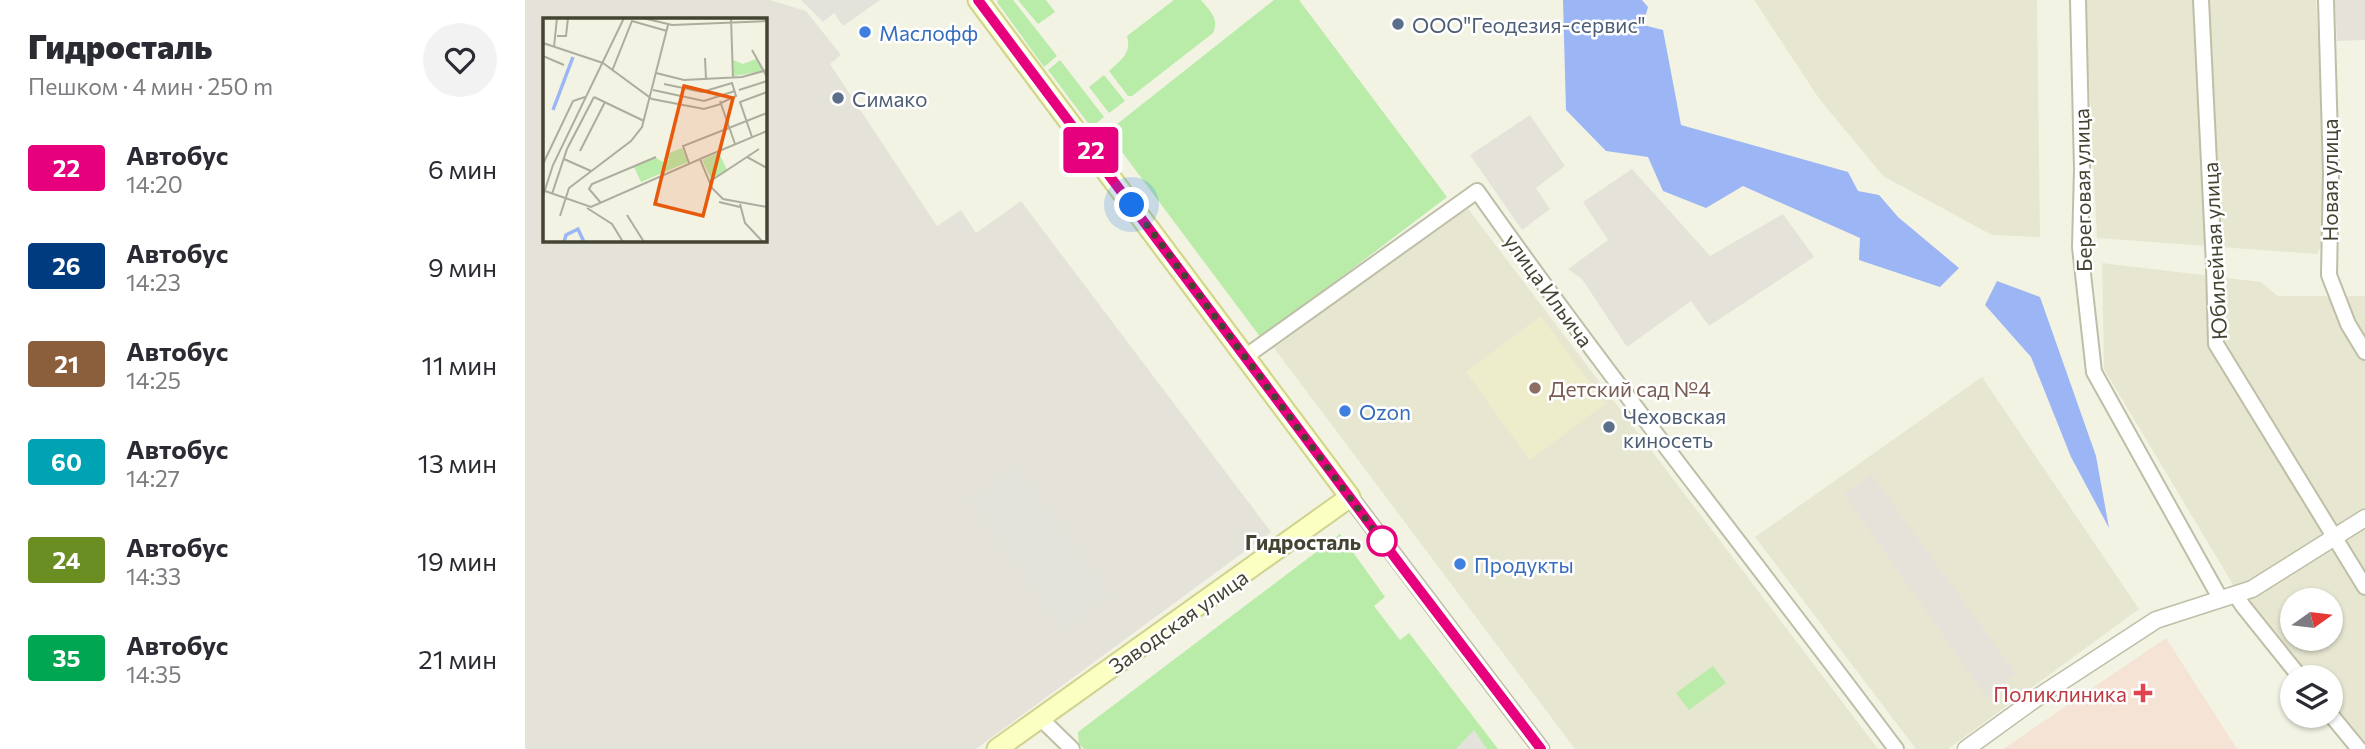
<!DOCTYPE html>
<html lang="ru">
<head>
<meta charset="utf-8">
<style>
  body { margin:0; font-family:Commissioner,sans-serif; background:#f2f2f3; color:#2b2b33; height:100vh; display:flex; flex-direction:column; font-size:26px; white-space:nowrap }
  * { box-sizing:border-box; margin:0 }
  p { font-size:23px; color:#7c7c81 }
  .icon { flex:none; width:38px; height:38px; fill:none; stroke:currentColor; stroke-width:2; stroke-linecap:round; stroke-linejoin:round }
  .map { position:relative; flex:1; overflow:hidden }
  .details { display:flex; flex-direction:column; background:#fff; width:525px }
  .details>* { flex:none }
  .badge { padding:0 14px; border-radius:5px; font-size:24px; line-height:46px }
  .needle { width:46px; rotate:76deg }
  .fabs { position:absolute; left:1755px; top:588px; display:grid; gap:14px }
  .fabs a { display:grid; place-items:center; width:63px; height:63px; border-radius:50%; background:#fff; box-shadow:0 2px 5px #0004; font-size:35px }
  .you { position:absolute; width:35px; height:35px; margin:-18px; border:5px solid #fff; border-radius:50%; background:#1a73e8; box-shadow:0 0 0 10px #1a73e833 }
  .map>.badge { position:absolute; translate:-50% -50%; box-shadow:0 0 0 4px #fff }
  .round { display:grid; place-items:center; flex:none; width:74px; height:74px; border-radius:37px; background:#f2f2f3 }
  .headline { display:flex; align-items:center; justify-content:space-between; height:119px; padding:0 28px }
  h1 { font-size:33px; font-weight:800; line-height:52px }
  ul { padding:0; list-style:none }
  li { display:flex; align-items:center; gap:21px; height:98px; padding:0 28px }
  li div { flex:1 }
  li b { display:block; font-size:26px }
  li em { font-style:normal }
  li .badge { min-width:77px; font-weight:700; text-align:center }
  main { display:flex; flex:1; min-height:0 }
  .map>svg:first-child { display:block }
  .residential { fill:#e7e7d1; fill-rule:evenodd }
  .industrial { fill:#e5e3d9; fill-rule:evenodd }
  .education { fill:#ededcc }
  .medical { fill:#f5e3d6 }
  .green { fill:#b9eba9 }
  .parking { fill:#e3e3dc }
  .water { fill:#9bb5f5 }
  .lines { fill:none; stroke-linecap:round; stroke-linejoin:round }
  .minor-casing { stroke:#bfbea6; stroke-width:18 }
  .tertiary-casing { stroke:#bfbea6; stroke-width:19 }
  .secondary-casing { stroke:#d0d38e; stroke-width:23 }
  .minor { stroke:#fff; stroke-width:14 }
  .tertiary { stroke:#fff; stroke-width:16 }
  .secondary { stroke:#fbffc2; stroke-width:19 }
  .line-casing { stroke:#fff; stroke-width:16 }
  .line { stroke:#e6007e; stroke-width:10 }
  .walk { stroke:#454433; stroke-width:7; stroke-dasharray:0 12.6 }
  .service-dot { fill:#5c6f8a; stroke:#fff; stroke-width:2.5 }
  .shop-dot { fill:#3f7fe0; stroke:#fff; stroke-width:2.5 }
  .education-dot { fill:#8d6e63; stroke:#fff; stroke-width:2.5 }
  .stop-dot { fill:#fff; stroke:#e6007e; stroke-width:3.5 }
  .health-dot { fill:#e0444e; stroke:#fff; stroke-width:2.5 }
  .labels { text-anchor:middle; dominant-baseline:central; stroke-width:5; stroke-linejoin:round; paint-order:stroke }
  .service-label { font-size:21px; fill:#4e5e75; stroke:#fff; text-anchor:start }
  .shop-label { font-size:21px; fill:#366cbe; stroke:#fff; text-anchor:start }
  .street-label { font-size:21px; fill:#454433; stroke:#fff }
  .education-label { font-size:21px; fill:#785e54; stroke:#fff; text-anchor:start }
  .stop-label { font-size:21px; font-weight:bold; fill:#454433; stroke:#fff; text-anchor:end }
  .health-label { font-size:21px; fill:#be3a42; stroke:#fff; text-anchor:end }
  .inset-river { fill:none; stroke:#9bb5f5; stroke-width:3.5 }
  .inset-road { fill:none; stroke:#adad9d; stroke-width:2 }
  .view { fill:#e8590c; fill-opacity:0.15; stroke:#e8590c; stroke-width:3.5 }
  .inset-edge { fill:none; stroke:#454433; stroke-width:3.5 }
</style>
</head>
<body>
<main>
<section class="details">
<div class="headline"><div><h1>Гидросталь</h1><p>Пешком · 4 мин · 250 m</p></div><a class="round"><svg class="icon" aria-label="heart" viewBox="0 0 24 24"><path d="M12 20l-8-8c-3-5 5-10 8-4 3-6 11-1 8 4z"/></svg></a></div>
<ul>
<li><span class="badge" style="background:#e6007e;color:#fff">22</span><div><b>Автобус</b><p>14:20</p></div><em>6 мин</em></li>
<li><span class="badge" style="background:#003b80;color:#fff">26</span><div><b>Автобус</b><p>14:23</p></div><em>9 мин</em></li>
<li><span class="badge" style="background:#8b5e3c;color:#fff">21</span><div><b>Автобус</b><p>14:25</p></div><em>11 мин</em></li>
<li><span class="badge" style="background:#00a3b4;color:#fff">60</span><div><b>Автобус</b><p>14:27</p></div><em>13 мин</em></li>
<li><span class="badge" style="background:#6b8e23;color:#fff">24</span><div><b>Автобус</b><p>14:33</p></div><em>19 мин</em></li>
<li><span class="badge" style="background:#00a651;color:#fff">35</span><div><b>Автобус</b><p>14:35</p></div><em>21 мин</em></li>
</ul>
</section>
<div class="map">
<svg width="1840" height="749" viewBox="0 0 1840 749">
  <rect width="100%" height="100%" fill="#f3f3e4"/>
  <g class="residential">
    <polygon points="1229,0 1512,0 1515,237 1467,235 1358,176 1293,97"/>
    <polygon points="1560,0 1791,0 1797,105 1799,240 1792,254 1572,238"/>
    <polygon points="941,206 1353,749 1050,749 749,348"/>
    <path d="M1577 263 1736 282 1753 296H1840V749L1806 714V677H1778L1710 588 1579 369ZM1768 600H1806V639H1768Z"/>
    <polygon points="1457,377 1614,609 1423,749 1391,749 1230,537"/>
  </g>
  <g class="industrial">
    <path d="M0 0H245L281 11 316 55 305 64 412 226 436 210 451 233 496 201 746 532 451 749H0ZM19 19H240V240H19Z"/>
    <polygon points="1810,0 1840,0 1840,40 1812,41"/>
    <polygon points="1005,115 1040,166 1011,188 1025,209 997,230 945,155"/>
    <polygon points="1107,169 1185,256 1258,214 1289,257 1184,326 1166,301 1102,347 1057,279 1043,269 1083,240 1058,202"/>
    <polygon points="1347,475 1491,674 1462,698 1319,494"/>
  </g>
  <polygon class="education" points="1016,316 1080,404 1005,460 941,372"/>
  <polygon class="medical" points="1641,638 1712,749 1478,749"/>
  <g class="green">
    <polygon points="473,0 488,0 532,56 519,67 472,2"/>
    <polygon points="493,0 521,0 530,12 513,24"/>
    <path d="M649 0H676C684 10 695 19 688 33L607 96H603L584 71C596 60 607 53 602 36Z"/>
    <polygon points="749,0 774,0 922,197 736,338 582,132"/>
    <polygon points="535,60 579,117 569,125 563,123 523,70"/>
    <polygon points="579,75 600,101 584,113 564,87"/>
    <polygon points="815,534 860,597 849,606 875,640 884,633 973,749 559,749 554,744 553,732"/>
    <polygon points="1188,666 1201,683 1164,710 1151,693"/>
  </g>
  <g class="parking">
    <polygon points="276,0 355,0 318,26 309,13 298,22"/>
    <polygon points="491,467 584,595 538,628 446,500"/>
    <polygon points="949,730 962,749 931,749"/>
  </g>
  <g class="water">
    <polygon points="1038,0 1117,0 1123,7 1118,25 1138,30 1156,125 1323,172 1333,191 1354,195 1373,217 1434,268 1415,287 1334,260 1335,238 1218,186 1181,208 1138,191 1123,157 1081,151 1041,110"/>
    <polygon points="1472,281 1515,297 1571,456 1584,528 1546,457 1506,357 1460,305"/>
  </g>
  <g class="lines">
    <defs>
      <g id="minor">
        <polyline points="1553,0 1557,169 1555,247 1569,372 1695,598"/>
        <polyline points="1676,0 1689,265 1691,344 1840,587"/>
        <polyline points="1801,0 1806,173 1804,275 1823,324 1840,352"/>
        <path d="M720 357 952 191C1086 381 1232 563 1371 749"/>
        <polyline points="1710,594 1718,606 1775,677"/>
        <polyline points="1806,715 1834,749"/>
        <polyline points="515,718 547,749"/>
      </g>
      <g id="tertiary">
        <polyline points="825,497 1016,749"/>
        <polyline points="1441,749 1513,697 1631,620 1727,589 1840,518"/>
      </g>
      <polyline id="secondary" points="453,0 825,497 472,749"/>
    </defs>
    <use href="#minor" class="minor-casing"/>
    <use href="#tertiary" class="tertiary-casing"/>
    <use href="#secondary" class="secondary-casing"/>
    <use href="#minor" class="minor"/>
    <use href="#tertiary" class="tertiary"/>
    <use href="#secondary" class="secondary"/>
  </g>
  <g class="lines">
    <defs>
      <polyline id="line" points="453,0 874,563 1016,749"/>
    </defs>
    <use href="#line" class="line-casing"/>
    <use href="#line" class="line"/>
    <polyline class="walk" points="607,205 857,541"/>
  </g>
  <g class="service-dot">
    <circle cx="873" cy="24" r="7"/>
    <circle cx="313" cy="98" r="7"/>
    <circle cx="1084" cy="427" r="7"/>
  </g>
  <g class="shop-dot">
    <circle cx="340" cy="32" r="7"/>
    <circle cx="820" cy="411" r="7"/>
    <circle cx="935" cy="564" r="7"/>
  </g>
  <circle class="education-dot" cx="1010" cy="388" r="7"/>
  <circle class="stop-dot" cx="857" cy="541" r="14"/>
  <path class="health-dot" d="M1614.5 682.5h7v7h7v7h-7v7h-7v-7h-7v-7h7z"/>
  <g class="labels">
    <g class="service-label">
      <text x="887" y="24">ООО"Геодезия-сервис"</text>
      <text x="327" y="98">Симако</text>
      <text x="1098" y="415">Чеховская<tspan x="1098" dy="24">киносеть</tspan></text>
    </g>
    <g class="shop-label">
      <text x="354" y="32">Маслофф</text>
      <text x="834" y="411">Ozon</text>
      <text x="949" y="564">Продукты</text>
    </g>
    <g class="street-label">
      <text transform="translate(1804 180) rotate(-90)">Новая улица</text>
      <text transform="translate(1557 190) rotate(-91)">Береговая улица</text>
      <text transform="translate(1689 251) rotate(-93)">Юбилейная улица</text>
      <text transform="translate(1024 290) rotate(54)">улица Ильича</text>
      <text transform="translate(653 621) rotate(-35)">Заводская улица</text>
    </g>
    <g class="education-label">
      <text x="1024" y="388">Детский сад №4</text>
    </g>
    <g class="stop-label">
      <text x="836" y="541">Гидросталь</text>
    </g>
    <g class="health-label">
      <text x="1602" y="693">Поликлиника</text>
    </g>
  </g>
  <g transform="translate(18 18)">
    <rect width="224" height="224" fill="#f3f3e4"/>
    <path d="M213 41 220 53 191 58 190 42 200 46ZM139 130 145 144 98 164 91 149 113 140 120 144 126 142 124 136ZM176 135 184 152 169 162 159 142Z" fill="#b9eba9"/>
    <path class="inset-river" d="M10 92 30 39M21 224 23 217 35 211 41 224"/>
    <path class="inset-road" d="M100 0 129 7 224 3M188 0 190 60M14 18H23L25 0M0 25 60 45M11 29 14 0M209 32 224 59M0 38 21 47M162 40 163 61M60 45 109 81 161 91 178 86M69 53 89 3 124 13M113 55 141 62 199 59 224 52M121 66 159 74 189 65 193 78 178 85M110 72 161 83 192 73M196 72 224 63M51 79 101 103M177 83 192 126M209 119 197 84 224 74M37 133 62 84M204 139 224 150M21 141 48 153M157 141 224 113M146 145 140 128 224 95M0 146 30 83 42 79M166 164 216 131M2 173 48 189 157 141 169 170 180 181 224 189M9 176 24 131 51 79M0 178 10 147 81 0M176 184 197 189M58 185 46 171 49 166 113 139M197 186 202 205 220 224M44 190 69 206 80 224M84 197 101 224M17 198 26 170 88 123 99 109 125 7"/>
    <path class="view" d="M141 68 190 80 160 198 112 186Z"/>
    <rect width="224" height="224" class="inset-edge"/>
  </g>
</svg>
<div class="fabs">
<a><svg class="needle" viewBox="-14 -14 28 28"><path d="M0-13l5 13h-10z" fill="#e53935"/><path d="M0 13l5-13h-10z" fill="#7c7c81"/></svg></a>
<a><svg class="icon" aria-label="layers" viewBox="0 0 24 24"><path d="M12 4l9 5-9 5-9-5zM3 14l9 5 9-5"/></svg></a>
</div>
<div class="you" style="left:607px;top:205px"></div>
<b class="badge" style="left:566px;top:150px;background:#e6007e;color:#fff">22</b>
</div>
</main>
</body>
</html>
